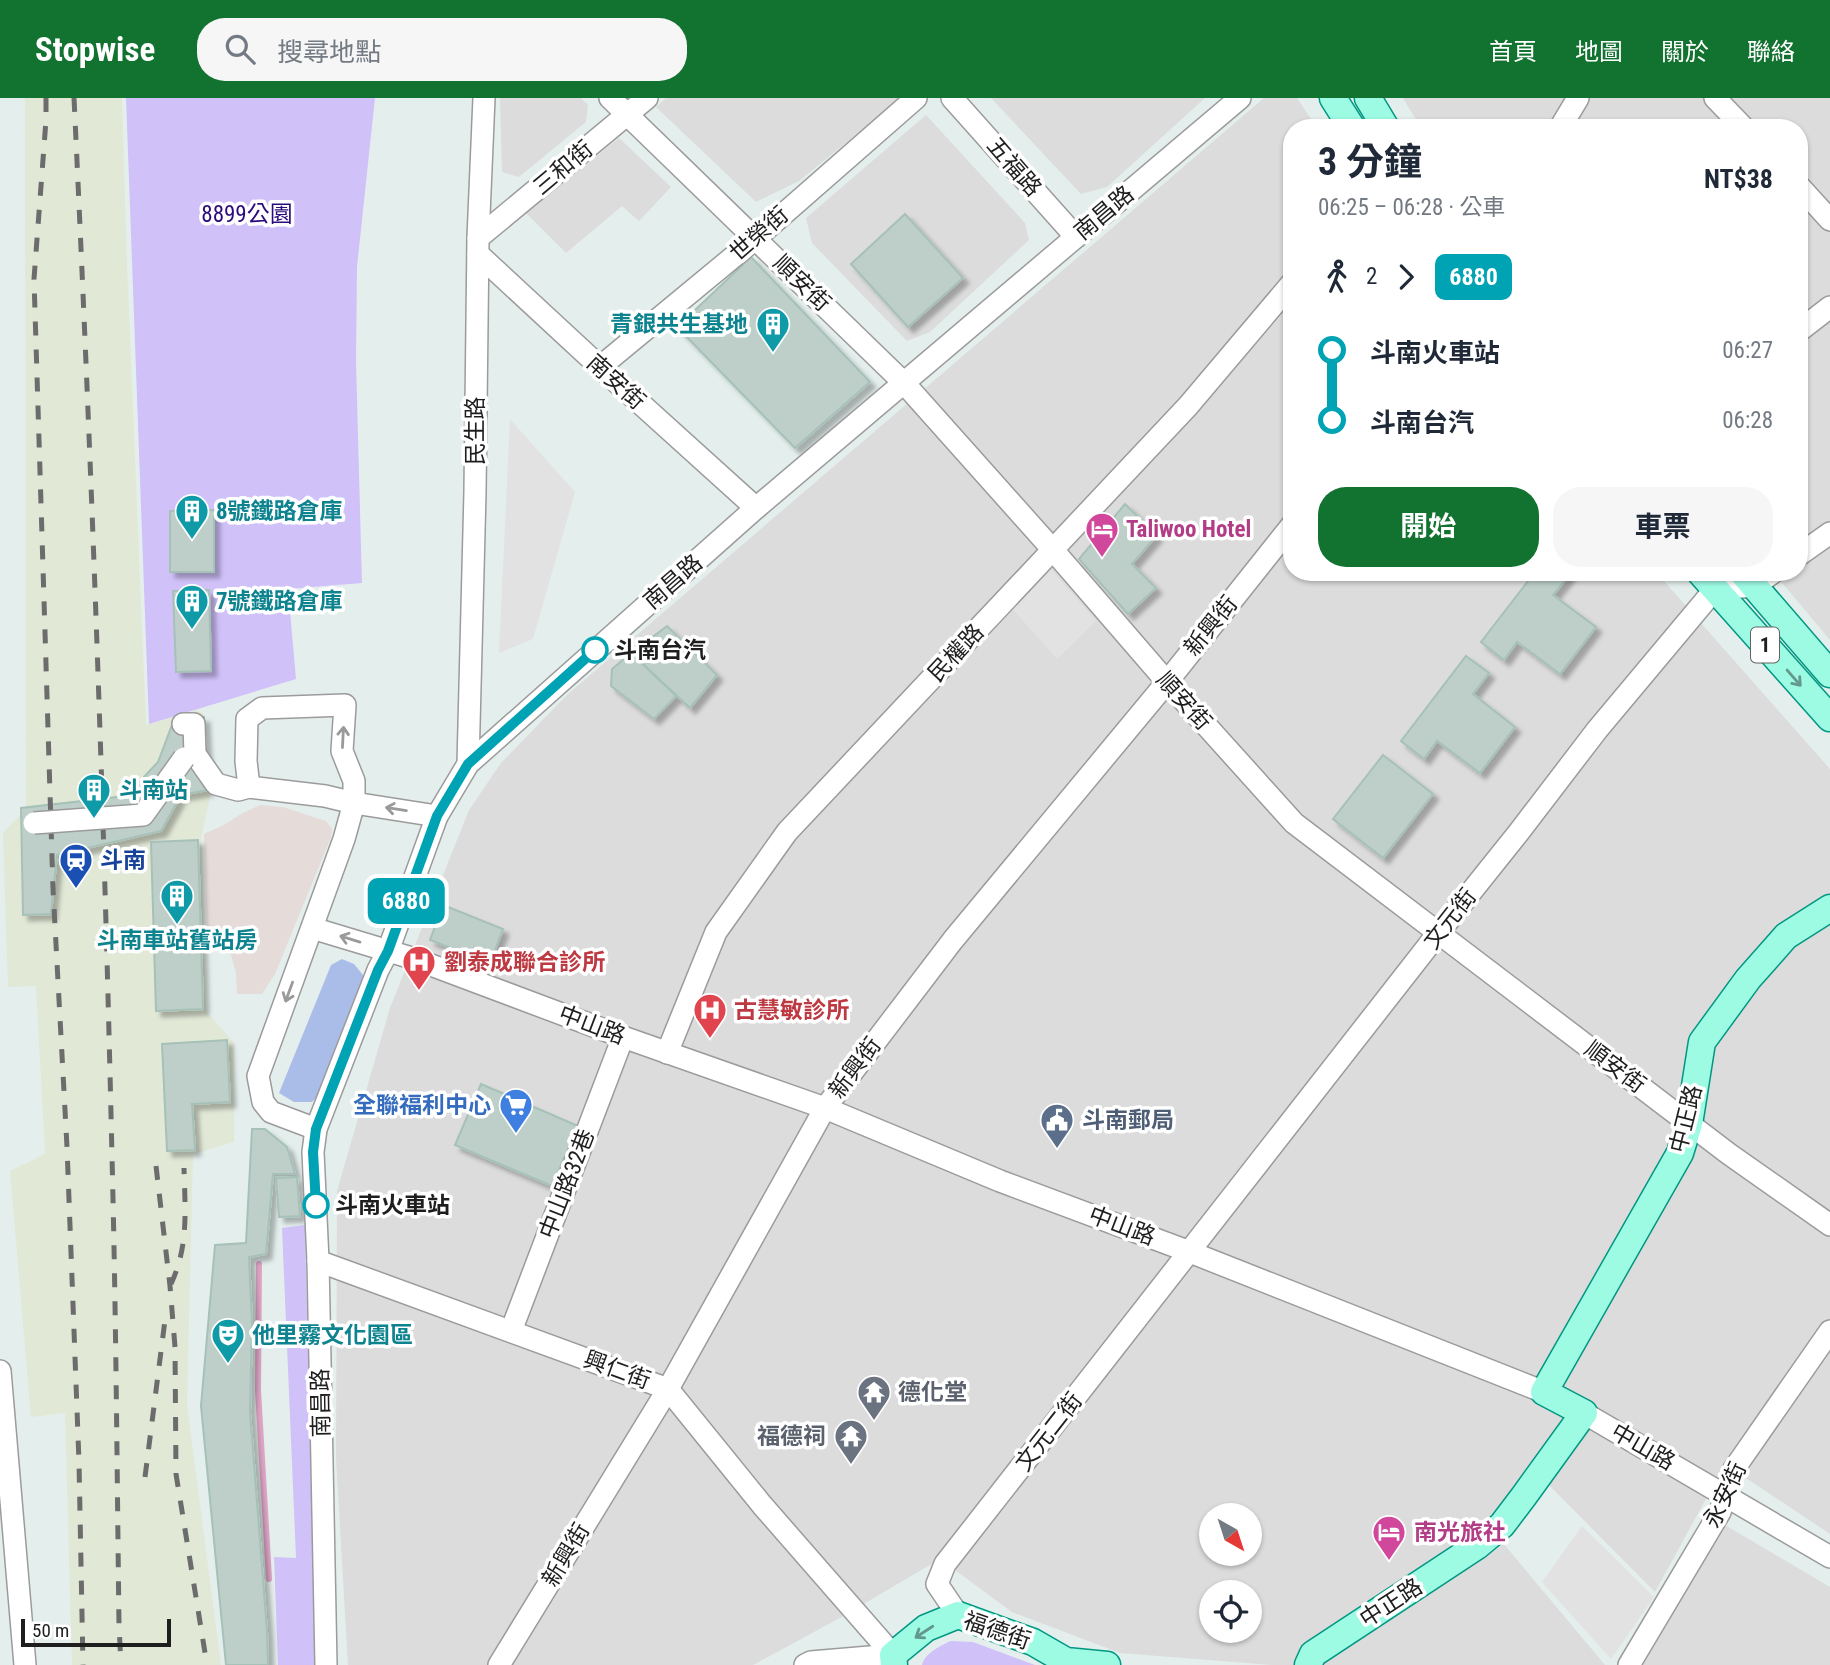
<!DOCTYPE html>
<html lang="zh-TW">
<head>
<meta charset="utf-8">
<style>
  body { margin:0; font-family:"Roboto Condensed","Noto Sans TC",sans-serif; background:#f6f6f7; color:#1f2937; height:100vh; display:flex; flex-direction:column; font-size:26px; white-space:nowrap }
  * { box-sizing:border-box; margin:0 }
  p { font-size:23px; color:#747a83 }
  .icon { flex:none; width:38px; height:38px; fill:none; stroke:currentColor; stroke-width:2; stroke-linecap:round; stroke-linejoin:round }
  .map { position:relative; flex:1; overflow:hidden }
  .details { position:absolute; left:1283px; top:21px; width:525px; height:462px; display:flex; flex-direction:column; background:#fff; border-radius:28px; box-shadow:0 2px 5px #0004 }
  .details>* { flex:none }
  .badge { padding:0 14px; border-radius:10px; font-size:24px; line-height:46px }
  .needle { width:46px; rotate:141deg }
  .buttons { position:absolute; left:1199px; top:1405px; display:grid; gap:14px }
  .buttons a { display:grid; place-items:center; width:63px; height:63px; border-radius:50%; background:#fff; box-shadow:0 2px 5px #0004; font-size:35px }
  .scale { position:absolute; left:21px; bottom:18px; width:150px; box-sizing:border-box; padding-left:7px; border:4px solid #1e1e1e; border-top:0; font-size:19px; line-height:24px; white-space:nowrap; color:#1e1e1e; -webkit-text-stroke:5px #fff; paint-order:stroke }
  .map>.badge { position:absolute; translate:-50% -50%; box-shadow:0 0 0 4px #fff }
  .legs { display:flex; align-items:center; gap:10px; height:77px; padding:0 35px; font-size:23px }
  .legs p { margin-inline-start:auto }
  .head { display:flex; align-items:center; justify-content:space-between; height:119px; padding:0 35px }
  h1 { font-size:38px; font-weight:700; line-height:52px }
  .action { display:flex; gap:14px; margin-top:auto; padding:14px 35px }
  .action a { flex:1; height:80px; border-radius:28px; background:#127230; color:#fff; font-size:28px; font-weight:700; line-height:80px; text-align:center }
  .action a+a { background:#f6f6f7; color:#1f2937 }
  ul { padding:0 35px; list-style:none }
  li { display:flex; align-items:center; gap:24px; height:70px; font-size:26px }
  li i { display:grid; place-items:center; width:10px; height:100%; margin:0 9px; background:currentColor }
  li i::after { content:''; width:18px; height:18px; margin:-9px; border:5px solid; border-radius:50%; background:#fff }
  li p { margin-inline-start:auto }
  li:first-child i { background:linear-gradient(#0000 50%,currentColor 0) }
  li:last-child i { background:linear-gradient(currentColor 50%,#0000 0) }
  header { display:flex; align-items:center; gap:42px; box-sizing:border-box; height:98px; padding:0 35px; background:#127230; color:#fff }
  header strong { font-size:33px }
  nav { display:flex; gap:38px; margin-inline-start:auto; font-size:24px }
  .search { width:490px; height:63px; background:#f6f6f7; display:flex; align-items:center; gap:18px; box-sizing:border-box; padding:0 24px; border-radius:28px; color:#747a83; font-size:26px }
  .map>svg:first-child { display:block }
  .residential { fill:#dbdcdb; fill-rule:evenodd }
  .industrial { fill:#e1e8d6 }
  .grass { fill:#aabde9 }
  .park { fill:#d0c1f9 }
  .parking { fill:#e2e2e2 }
  .plaza { fill:#e5dbd8 }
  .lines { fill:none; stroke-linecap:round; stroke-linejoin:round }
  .stream { stroke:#dda5c5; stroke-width:6 }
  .building { fill:#bdcfc8; stroke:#a6c1b7; stroke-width:2; filter:url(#shadow) }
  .minor-casing { stroke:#9b9b9b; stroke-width:24 }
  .major-casing { stroke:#019782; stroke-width:29 }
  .minor { stroke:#fff; stroke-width:21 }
  .major { stroke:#9dfbe4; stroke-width:26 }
  .rail { stroke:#6c6c6c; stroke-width:5; stroke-dasharray:14 14; stroke-linecap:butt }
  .minor-bridge-casing { stroke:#9b9b9b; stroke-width:24; stroke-linecap:butt }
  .minor-bridge { stroke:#fff; stroke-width:21 }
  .oneway { stroke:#64988b }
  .oneway2 { stroke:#9a9a9a }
  .line-1-casing { stroke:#fff; stroke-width:16 }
  .line-1 { stroke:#00a3b4; stroke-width:10 }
  .stop-1-dot { fill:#fff; stroke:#00a3b4; stroke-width:3.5 }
  .labels { text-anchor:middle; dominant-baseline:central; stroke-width:7; stroke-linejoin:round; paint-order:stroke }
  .shield { fill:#fff; stroke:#626262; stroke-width:2 }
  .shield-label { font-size:21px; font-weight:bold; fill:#1e1e1e }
  .street-label { font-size:23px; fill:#1e1e1e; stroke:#fff }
  .park-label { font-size:23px; fill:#2a0c7c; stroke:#fff }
  .culture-label { font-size:23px; font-weight:bold; fill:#0d838f; stroke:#fff; text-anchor:start }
  .hotel-label { font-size:23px; font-weight:bold; fill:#b23c85; stroke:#fff; text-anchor:start }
  .stop-label { font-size:23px; font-weight:bold; fill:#1e1e1e; stroke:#fff; text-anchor:start }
  .transit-label { font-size:23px; font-weight:bold; fill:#164399; stroke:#fff; text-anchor:start }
  .health-label { font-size:23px; font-weight:bold; fill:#be3a42; stroke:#fff; text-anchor:start }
  .shop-label { font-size:23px; font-weight:bold; fill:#366cbe; stroke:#fff; text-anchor:end }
  .service-label { font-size:23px; font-weight:bold; fill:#4e5e75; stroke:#fff; text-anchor:start }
  .worship-label { font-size:23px; font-weight:bold; fill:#5b616d; stroke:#fff; text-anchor:start }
</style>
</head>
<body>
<header>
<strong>Stopwise</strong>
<div class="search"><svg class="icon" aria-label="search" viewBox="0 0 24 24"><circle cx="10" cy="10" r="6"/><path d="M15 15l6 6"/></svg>搜尋地點</div>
<nav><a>首頁</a><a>地圖</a><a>關於</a><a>聯絡</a></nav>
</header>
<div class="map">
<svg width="1830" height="1567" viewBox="0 0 1830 1567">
  <defs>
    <filter id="shadow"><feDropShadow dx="5.5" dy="5.5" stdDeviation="2" flood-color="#0004"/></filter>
  </defs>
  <rect width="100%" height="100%" fill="#e4efed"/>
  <g class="residential">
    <polygon points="500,0 581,0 588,7 586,24 519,79 502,74"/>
    <polygon points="666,0 901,0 799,83 756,104 656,9"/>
    <polygon points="991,0 1205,0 1107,89 1081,96"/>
    <path d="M1264 0H1297L1317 30H1292V474H1656L1830 671V1436L1725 1366 1655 1494 1532 1370 1487 1426 1605 1567H1272L1120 1555 1012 1514 940 1461 838 1521 753 1567H348L336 1360 337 1093 390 910 469 712 501 665 568 596ZM1211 1418H1250V1456H1211ZM1211 1494H1250V1533H1211Z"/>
    <polygon points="1403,0 1830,0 1830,542 1773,474 1799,474 1799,30 1421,30"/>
    <polygon points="926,17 1025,125 1029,142 930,234 907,243 812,145 806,120"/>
    <polygon points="619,40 671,89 639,123 622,108 566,155 526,115"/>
    <polygon points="1725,1427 1830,1489 1830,1567 1643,1567"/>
  </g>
  <polygon class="industrial" points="25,0 122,0 127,168 146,627 197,612 205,617 210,699 201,740 206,913 234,945 234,1044 193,1056 187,1307 221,1567 72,1567 65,1315 31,1319 10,1073 45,1056 36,888 8,889 3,735 26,711"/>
  <polygon class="grass" points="342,861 354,866 367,882 319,997 312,1004 294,1004 279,995 331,867"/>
  <g class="park">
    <polygon points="126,0 375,0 357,169 356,264 362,485 288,491 296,581 149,626"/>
    <polygon points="305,1127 315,1567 278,1567 274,1459 296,1460 282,1130"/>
    <path d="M950 1543 973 1544 1035 1567H922C925 1555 939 1549 950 1543Z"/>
  </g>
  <g class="parking">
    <polygon points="510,321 575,394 533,541 499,555"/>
    <polygon points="1047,467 1096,523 1057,561 1009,507"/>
    <polygon points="1582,1428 1654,1499 1611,1561 1542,1484"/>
  </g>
  <polygon class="plaza" points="260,707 283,709 326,723 332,731 331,739 275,876 262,896 237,896 236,875 231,857 222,842 207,840 204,736 224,727 241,716"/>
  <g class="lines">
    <polyline class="stream" points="259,1166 258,1292 269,1481"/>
  </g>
  <g class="building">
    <polygon points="905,116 963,180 908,229 851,166"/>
    <polygon points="751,159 870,284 795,350 677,229"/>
    <polygon points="1125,406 1157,437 1132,466 1156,490 1128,516 1079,461"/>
    <polygon points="214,412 214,474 170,474 170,413"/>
    <polygon points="1535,474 1567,474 1570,476 1553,497 1596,529 1560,576 1517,544 1504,562 1481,544"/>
    <polygon points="209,492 211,573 176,574 173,493"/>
    <polygon points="667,528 717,577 690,610 631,555"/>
    <polygon points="631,555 676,598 654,621 611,588 612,571"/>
    <polygon points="1466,558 1489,575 1473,596 1515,629 1480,675 1437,643 1424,661 1401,643"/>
    <polygon points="175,619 204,619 208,692 181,697 161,733 57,757 51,816 23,817 21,710 126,698 158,664"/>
    <polygon points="1383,657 1433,696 1383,760 1333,721"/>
    <polygon points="198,742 203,911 156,913 151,744"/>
    <polygon points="443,807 503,831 490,865 430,842"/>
    <polygon points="227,942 230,1004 192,1006 195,1052 167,1053 162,946"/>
    <polygon points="481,986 578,1028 552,1088 455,1047"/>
    <polygon points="252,1031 265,1031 287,1049 295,1076 273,1076 266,1156 249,1159 252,1226 250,1314 267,1533 268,1567 226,1567 201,1308 215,1147 246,1145"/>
    <polygon points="297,1079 300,1118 279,1119 276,1080"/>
  </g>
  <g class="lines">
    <defs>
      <g id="minor">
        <polyline points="610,0 904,285 1053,452 1167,584 1294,725 1729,1056 1830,1127"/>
        <polyline points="952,0 1076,139"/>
        <polyline points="1715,0 1744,30"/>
        <polyline points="1560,30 1578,0"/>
        <polyline points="1799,88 1830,122"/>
        <polyline points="478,140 647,0"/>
        <polyline points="478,156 600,269 756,410"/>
        <polyline points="1799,233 1830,209"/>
        <polyline points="600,269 755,141 916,0"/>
        <polyline points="1799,457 1830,435"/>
        <polyline points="183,626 194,626 195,656 216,686 238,692 249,689 325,698 354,705 437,718"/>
        <polyline points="468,666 475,394 478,140 484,0"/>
        <polyline points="249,689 246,663 247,621 262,610 345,607 342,653 354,683 354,705 344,741 258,978 263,1004 271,1014 316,1031"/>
        <polyline points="312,830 415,861 623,939 825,1010 1000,1083 1190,1154 1544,1294"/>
        <polyline points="667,955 716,834 787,734 1188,308 1292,185"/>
        <polyline points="318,1163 668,1291 762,1407 893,1557"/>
        <polyline points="511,1233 623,939"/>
        <polyline points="0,1273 25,1567"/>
        <polyline points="1584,1315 1830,1459"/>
        <polyline points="958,1517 937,1486 945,1466 1439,834 1519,734 1597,632 1715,491 1754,488 1774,474"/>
        <polyline points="326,1567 318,1163 313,1054 316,1031 378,872 388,853 437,718 468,666 756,410 1240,0"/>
        <polyline points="499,1567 668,1291 825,1010 953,842 1167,584 1292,427"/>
        <polyline points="805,1567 811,1564 893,1557"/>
        <polyline points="1629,1567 1720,1414 1734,1371 1830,1233"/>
      </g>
      <g id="major">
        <polyline points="1333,0 1352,30"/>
        <polyline points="1368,0 1386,30"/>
        <polyline points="1700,474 1830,620"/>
        <polyline points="1742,474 1830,576"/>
        <polyline points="894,1567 893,1557 926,1530 958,1517 1033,1544 1066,1563 1107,1567"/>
        <polyline points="1308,1567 1313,1556 1477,1448 1502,1427 1524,1398 1584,1315 1544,1294 1680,1055 1689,1026 1702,944 1748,881 1786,838 1830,810"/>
      </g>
    </defs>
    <use href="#minor" class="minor-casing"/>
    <use href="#major" class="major-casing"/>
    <use href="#minor" class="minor"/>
    <use href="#major" class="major"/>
    <g class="rail">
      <polyline points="46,0 46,22 34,181 53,791 67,1049 79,1364 83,1567"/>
      <path d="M74 0C91 353 104 706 112 1059 116 1215 117 1371 119 1527L121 1567"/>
      <polyline points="156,1068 170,1188 175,1249 176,1376 207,1567"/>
      <path d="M171 1186C189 1147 185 1112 184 1070"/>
      <polyline points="145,1379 166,1214"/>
    </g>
    <defs>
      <polyline id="minor-bridge" points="34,725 143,717 184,660"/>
    </defs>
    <use href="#minor-bridge" class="minor-bridge-casing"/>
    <use href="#minor-bridge" class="minor-bridge"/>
  </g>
  <defs><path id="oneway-shaft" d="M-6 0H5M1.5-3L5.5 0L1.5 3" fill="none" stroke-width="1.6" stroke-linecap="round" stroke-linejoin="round" transform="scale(1.75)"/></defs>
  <g class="oneway">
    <use href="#oneway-shaft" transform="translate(1794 580) rotate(49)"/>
    <use href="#oneway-shaft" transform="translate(924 1534) rotate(147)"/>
  </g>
  <g class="oneway2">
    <use href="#oneway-shaft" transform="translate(343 639) rotate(-87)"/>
    <use href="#oneway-shaft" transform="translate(396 711) rotate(-171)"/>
    <use href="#oneway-shaft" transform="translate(350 841) rotate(-163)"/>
    <use href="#oneway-shaft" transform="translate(289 894) rotate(110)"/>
  </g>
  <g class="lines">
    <defs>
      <polyline id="line-1" points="316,1107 313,1054 316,1031 378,872 388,853 437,718 468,666 595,552"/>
    </defs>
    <use href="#line-1" class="line-1-casing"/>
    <use href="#line-1" class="line-1"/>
  </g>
  <defs>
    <symbol id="building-pin" viewBox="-11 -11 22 30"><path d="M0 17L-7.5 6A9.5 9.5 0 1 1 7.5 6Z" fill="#0f9aa8" stroke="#fff"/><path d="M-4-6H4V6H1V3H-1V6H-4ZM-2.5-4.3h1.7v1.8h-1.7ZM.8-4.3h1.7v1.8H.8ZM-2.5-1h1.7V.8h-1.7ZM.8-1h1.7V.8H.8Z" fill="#fff"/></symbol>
    <symbol id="hotel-pin" viewBox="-11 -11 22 30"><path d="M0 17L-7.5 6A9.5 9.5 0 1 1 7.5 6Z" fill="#d1479c" stroke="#fff"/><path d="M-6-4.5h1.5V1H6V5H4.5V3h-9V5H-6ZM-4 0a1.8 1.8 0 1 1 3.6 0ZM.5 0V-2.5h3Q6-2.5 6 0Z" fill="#fff"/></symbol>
    <symbol id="station-pin" viewBox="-11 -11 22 30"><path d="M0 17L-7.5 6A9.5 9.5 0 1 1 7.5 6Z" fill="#1a4fb4" stroke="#fff"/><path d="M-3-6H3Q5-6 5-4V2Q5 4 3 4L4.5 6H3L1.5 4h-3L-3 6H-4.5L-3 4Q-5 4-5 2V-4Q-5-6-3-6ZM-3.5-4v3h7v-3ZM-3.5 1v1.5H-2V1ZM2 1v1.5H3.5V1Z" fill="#fff"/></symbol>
    <symbol id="hospital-pin" viewBox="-11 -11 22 30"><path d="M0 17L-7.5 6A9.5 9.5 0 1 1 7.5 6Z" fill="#e0444e" stroke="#fff"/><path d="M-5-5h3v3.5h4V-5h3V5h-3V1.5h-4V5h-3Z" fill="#fff"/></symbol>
    <symbol id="supermarket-pin" viewBox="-11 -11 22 30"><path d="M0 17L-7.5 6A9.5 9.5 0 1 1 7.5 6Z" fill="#3f7fe0" stroke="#fff"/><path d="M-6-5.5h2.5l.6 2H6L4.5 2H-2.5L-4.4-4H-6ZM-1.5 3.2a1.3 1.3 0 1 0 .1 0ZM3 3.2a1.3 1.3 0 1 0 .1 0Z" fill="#fff"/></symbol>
    <symbol id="civic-pin" viewBox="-11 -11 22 30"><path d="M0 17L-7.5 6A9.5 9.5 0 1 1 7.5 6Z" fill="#5c6f8a" stroke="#fff"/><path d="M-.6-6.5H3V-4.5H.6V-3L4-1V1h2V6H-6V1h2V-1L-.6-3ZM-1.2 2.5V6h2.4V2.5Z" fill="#fff"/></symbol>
    <symbol id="theatre-pin" viewBox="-11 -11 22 30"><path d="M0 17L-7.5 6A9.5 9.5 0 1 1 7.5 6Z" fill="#0f9aa8" stroke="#fff"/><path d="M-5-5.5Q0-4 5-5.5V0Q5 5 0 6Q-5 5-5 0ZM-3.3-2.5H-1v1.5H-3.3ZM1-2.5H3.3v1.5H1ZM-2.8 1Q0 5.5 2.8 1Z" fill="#fff"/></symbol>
    <symbol id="temple-pin" viewBox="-11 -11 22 30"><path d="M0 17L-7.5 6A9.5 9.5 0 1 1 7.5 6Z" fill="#6b7280" stroke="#fff"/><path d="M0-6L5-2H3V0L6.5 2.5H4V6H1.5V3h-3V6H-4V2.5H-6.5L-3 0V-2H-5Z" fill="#fff"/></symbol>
  </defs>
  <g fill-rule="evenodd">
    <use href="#building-pin" x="754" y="207" width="38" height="52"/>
    <use href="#building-pin" x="173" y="394" width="38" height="52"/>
    <use href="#hotel-pin" x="1083" y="412" width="38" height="52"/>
    <use href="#building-pin" x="173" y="484" width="38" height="52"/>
    <use href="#building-pin" x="75" y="673" width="38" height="52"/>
    <use href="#station-pin" x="57" y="743" width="38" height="52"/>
    <use href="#building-pin" x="158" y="779" width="38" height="52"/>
    <use href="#hospital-pin" x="400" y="845" width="38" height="52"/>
    <use href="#hospital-pin" x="691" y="893" width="38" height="52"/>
    <use href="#supermarket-pin" x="497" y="988" width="38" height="52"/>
    <use href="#civic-pin" x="1038" y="1003" width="38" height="52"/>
    <use href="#theatre-pin" x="209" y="1218" width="38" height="52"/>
    <use href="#temple-pin" x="855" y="1275" width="38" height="52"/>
    <use href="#temple-pin" x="832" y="1319" width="38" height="52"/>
    <use href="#hotel-pin" x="1370" y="1415" width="38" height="52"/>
  </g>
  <g class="stop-1-dot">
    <circle cx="595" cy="552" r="12"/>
    <circle cx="316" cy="1107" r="12"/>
  </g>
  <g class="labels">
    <rect class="shield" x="1751" y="529.5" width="28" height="35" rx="5"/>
    <g class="shield-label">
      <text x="1765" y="547">1</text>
    </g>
    <g class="street-label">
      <text transform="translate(1014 69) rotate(49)">五福路</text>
      <text transform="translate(563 70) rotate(-40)">三和街</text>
      <text transform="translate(1104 115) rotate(-40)">南昌路</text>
      <text transform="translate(759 136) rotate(-41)">世榮街</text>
      <text transform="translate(802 185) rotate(44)">順安街</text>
      <text transform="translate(616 284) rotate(42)">南安街</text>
      <text transform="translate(475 333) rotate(-90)">民生路</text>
      <text transform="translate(673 484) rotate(-41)">南昌路</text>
      <text transform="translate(1211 528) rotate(-51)">新興街</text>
      <text transform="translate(956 555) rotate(-47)">民權路</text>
      <text transform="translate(1184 603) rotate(48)">順安街</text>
      <text transform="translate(1450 821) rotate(-52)">文元街</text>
      <text transform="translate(592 927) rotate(21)">中山路</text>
      <text transform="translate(1615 969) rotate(37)">順安街</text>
      <text transform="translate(855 970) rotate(-53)">新興街</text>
      <text transform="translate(1686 1021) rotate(-76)">中正路</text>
      <text transform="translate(567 1086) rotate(-69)">中山路32巷</text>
      <text transform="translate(1122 1128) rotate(21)">中山路</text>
      <text transform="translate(617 1272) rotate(20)">興仁街</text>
      <text transform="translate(321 1305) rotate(-91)">南昌路</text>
      <text transform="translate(1049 1334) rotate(-52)">文元二街</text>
      <text transform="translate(1643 1349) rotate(30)">中山路</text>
      <text transform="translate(1725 1397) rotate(-65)">永安街</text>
      <text transform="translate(566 1457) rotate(-59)">新興街</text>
      <text transform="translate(1391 1505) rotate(-33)">中正路</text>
      <text transform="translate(997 1533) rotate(19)">福德街</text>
    </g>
    <g class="park-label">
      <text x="247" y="116">8899公園</text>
    </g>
    <g class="culture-label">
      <text x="748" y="226" text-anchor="end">青銀共生基地</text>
      <text x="216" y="413">8號鐵路倉庫</text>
      <text x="216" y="503">7號鐵路倉庫</text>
      <text x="119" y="692">斗南站</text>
      <text x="177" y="842" text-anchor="middle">斗南車站舊站房</text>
      <text x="252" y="1237">他里霧文化園區</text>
    </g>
    <g class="hotel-label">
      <text x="1126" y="431">Taliwoo Hotel</text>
      <text x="1414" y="1434">南光旅社</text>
    </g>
    <g class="stop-label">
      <text x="614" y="552">斗南台汽</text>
      <text x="335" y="1107">斗南火車站</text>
    </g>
    <g class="transit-label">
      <text x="100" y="762">斗南</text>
    </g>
    <g class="health-label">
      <text x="444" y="864">劉泰成聯合診所</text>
      <text x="734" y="912">古慧敏診所</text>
    </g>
    <g class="shop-label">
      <text x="491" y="1007">全聯福利中心</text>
    </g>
    <g class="service-label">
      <text x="1082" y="1022">斗南郵局</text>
    </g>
    <g class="worship-label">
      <text x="898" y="1294">德化堂</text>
      <text x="826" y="1338" text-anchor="end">福德祠</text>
    </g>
  </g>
</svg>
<div class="buttons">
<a><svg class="needle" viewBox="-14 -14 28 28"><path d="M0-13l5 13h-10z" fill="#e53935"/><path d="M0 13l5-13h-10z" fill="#747a83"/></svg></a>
<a><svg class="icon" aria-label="locate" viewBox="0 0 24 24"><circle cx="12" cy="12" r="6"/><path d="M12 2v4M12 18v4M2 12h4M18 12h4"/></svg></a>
</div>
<div class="scale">50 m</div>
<b class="badge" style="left:406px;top:803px;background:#00a3b4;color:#fff">6880</b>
<section class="details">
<div class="head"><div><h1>3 分鐘</h1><p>06:25 – 06:28 · 公車</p></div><b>NT$38</b></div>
<div class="legs"><svg class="icon" aria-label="walk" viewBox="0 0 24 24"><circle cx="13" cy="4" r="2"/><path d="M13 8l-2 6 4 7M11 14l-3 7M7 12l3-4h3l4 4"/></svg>2<svg class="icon" aria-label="forward" viewBox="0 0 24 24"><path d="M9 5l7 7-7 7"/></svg><b class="badge" style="background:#00a3b4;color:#fff">6880</b></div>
<ul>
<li><i style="color:#00a3b4"></i><b>斗南火車站</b><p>06:27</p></li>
<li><i style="color:#00a3b4"></i><b>斗南台汽</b><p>06:28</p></li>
</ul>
<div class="action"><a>開始</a><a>車票</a></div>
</section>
</div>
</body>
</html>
